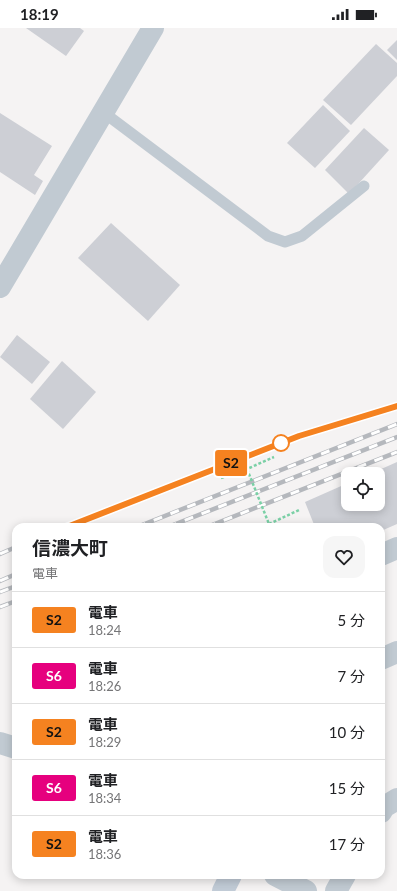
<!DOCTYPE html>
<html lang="ja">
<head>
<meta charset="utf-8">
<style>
  body { margin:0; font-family:Lato,"Noto Sans JP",sans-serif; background:#f6f6f6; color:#202124; height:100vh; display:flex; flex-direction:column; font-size:15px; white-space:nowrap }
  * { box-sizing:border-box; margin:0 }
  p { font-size:13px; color:#757577 }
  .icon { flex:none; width:22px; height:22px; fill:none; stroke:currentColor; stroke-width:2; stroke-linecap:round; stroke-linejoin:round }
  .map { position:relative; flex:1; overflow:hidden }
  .sheet { position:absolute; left:12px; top:495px; width:373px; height:356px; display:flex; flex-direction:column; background:#fff; border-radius:12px; box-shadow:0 2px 10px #0003 }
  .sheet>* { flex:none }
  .badge { padding:0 8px; border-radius:3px; font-size:14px; line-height:26px }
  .buttons { position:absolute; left:341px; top:439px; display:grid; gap:8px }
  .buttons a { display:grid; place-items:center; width:44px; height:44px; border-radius:8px; background:#fff; box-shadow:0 2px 10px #0003; font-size:20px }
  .map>.badge { position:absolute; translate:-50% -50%; box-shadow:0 0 0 2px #fff }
  .round { display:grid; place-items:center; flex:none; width:42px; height:42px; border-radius:12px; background:#f6f6f6 }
  .summary { display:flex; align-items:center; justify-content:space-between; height:68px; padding:0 20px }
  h1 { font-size:19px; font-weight:700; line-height:30px }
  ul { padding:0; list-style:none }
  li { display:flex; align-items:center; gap:12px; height:56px; padding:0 20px; border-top:1px solid #e0e0e0 }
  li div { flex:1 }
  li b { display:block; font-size:15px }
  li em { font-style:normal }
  li .badge { min-width:44px; font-weight:700; text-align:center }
  .status { display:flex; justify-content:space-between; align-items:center; height:28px; padding:0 20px; background:#fff; direction:ltr }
  .status svg { height:11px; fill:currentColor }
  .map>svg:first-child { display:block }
  .building { fill:#cdcfd5 }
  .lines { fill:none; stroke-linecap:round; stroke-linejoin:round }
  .path { stroke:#7ad0a6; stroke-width:2.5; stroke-dasharray:3 2; stroke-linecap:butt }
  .service { stroke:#c1cad2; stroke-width:11 }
  .minor { stroke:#c1cad2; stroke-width:22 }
  .tertiary { stroke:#c1cad2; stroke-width:22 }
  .secondary { stroke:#c1cbd6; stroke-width:22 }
  .rail-casing { stroke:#b5b8bd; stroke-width:4.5 }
  .rail { stroke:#fff; stroke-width:3; stroke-dasharray:9; stroke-linecap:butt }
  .path-bridge { stroke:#7ad0a6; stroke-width:2.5; stroke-dasharray:3 2; stroke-linecap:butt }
  .line-casing { stroke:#fff; stroke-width:9 }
  .line { stroke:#f58220; stroke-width:6 }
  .stop-dot { fill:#fff; stroke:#f58220; stroke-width:2 }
</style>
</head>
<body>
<div class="status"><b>18:19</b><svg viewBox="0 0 49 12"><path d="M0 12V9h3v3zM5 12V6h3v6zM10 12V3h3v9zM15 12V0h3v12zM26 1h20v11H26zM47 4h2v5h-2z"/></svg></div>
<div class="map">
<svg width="397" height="863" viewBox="0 0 397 863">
  <rect width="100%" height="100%" fill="#f5f3f3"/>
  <g class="building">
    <polygon points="26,0 80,0 84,3 66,28"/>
    <polygon points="397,12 397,32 387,22"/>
    <polygon points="376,16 397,35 397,48 351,97 323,72"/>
    <polygon points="323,77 350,103 315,140 287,115"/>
    <polygon points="0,85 52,118 34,147 43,153 35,167 0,144"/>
    <polygon points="364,100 389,122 349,166 325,142"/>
    <polygon points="111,195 180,257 148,293 78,230"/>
    <polygon points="17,307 50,334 32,356 0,329"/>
    <polygon points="62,333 96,364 63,401 30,371"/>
    <polygon points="397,434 397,496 381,503 381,499 315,499 305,474 348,455 348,476 378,476 378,446 370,446"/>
  </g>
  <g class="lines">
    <g class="path">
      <polyline points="221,450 247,441 274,429"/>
      <polyline points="269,496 299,482"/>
    </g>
    <polyline class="service" points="103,84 268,208 285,214 302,208 364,158"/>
    <g class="minor">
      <polyline points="381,784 384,779 397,771"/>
      <polyline points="275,847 306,863"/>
      <polyline points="336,863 345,847"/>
    </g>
    <g class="tertiary">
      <polyline points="0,259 153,0"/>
      <polyline points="381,527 397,520"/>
      <polyline points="381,631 397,624"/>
      <polyline points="0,715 16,720"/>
    </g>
    <polyline class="secondary" points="223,863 231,847"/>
    <defs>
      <g id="rail">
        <polyline points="67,499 299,407 397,378"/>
        <polyline points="137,499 397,396"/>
        <polyline points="168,499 397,409"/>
        <polyline points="207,499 397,424"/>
        <polyline points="0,526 16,519"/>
        <polyline points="0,553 16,546"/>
        <polyline points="0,564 16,558"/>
        <polyline points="0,579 16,573"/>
      </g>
    </defs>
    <use href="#rail" class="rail-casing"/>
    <use href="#rail" class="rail"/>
    <polyline class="path-bridge" points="247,441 269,496"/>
  </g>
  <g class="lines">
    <defs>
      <polyline id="line" points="67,499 299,408 397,378"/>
    </defs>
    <use href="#line" class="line-casing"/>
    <use href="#line" class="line"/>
  </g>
  <circle class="stop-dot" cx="281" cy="415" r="8"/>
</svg>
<div class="buttons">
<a><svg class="icon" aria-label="locate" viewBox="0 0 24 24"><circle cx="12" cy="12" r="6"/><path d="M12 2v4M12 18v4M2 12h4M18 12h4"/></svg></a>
</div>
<b class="badge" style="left:231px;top:435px;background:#f58220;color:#111">S2</b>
<section class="sheet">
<div class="summary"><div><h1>信濃大町</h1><p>電車</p></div><a class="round"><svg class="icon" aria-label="heart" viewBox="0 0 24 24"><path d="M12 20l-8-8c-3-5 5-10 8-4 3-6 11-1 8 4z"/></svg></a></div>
<ul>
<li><span class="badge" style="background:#f58220;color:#111">S2</span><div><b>電車</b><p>18:24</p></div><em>5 分</em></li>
<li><span class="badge" style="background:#e6007e;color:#fff">S6</span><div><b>電車</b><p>18:26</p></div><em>7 分</em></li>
<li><span class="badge" style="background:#f58220;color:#111">S2</span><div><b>電車</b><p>18:29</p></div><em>10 分</em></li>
<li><span class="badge" style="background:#e6007e;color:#fff">S6</span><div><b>電車</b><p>18:34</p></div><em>15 分</em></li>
<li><span class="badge" style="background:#f58220;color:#111">S2</span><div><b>電車</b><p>18:36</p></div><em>17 分</em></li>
</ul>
</section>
</div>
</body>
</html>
